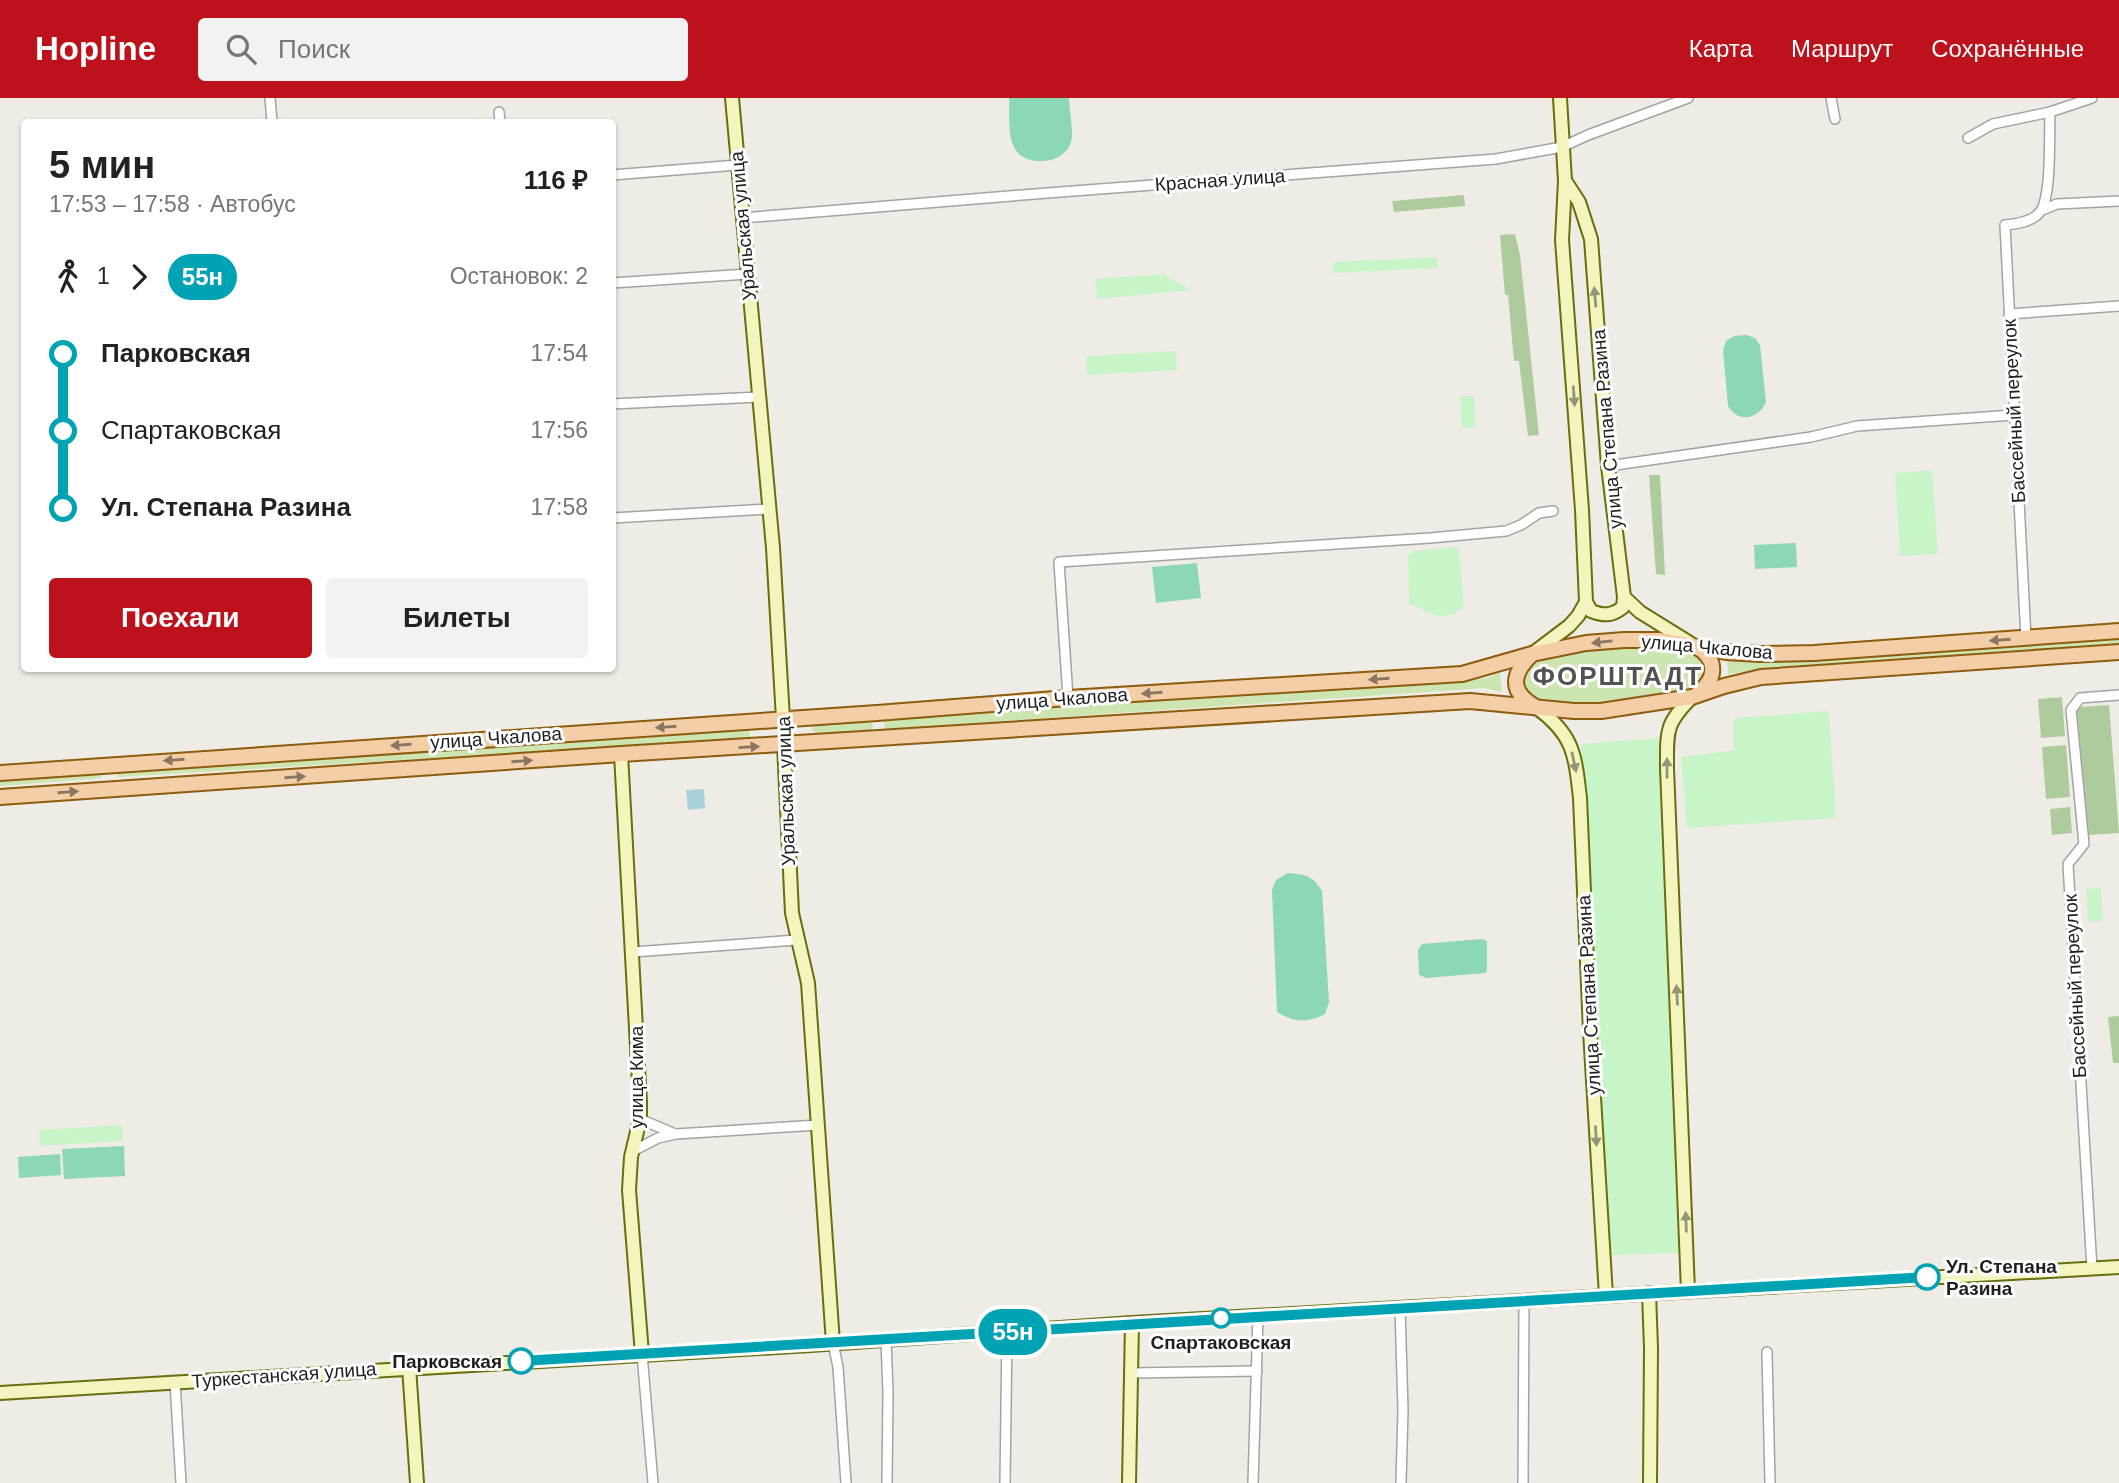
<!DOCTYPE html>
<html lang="ru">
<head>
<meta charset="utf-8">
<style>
  body { margin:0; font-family:Arial,sans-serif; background:#f2f2f2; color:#222; height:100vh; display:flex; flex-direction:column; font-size:26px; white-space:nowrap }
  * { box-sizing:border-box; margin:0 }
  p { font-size:23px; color:#767676 }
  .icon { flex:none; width:38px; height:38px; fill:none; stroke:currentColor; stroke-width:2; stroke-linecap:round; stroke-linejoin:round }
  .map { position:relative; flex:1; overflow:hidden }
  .sheet { position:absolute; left:21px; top:21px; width:595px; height:553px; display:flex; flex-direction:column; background:#fff; border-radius:7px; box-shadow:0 2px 5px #0004 }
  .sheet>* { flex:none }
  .badge { padding:0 14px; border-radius:23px; font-size:24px; line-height:46px }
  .map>.badge { position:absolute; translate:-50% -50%; box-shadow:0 0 0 4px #fff }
  .legs { display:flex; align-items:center; gap:10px; height:77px; padding:0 28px; font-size:23px }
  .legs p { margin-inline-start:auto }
  .overview { display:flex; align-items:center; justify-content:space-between; height:119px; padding:0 28px }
  h1 { font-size:38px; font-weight:700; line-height:52px }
  .button { display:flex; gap:14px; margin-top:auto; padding:14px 28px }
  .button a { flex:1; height:80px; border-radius:7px; background:#bd111b; color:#fff; font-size:28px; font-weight:700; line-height:80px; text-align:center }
  .button a+a { background:#f2f2f2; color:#222 }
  ul { padding:0 28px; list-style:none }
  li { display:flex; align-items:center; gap:24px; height:77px; font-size:26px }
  li i { display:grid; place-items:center; width:10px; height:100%; margin:0 9px; background:currentColor }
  li i::after { content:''; width:18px; height:18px; margin:-9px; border:5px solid; border-radius:50%; background:#fff }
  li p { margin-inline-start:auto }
  li:first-child i { background:linear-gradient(#0000 50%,currentColor 0) }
  li:last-child i { background:linear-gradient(currentColor 50%,#0000 0) }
  header { display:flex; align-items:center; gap:42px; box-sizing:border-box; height:98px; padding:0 35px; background:#bd111b; color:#fff }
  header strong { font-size:33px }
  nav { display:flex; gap:38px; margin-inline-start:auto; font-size:24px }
  .search { width:490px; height:63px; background:#f2f2f2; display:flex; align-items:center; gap:18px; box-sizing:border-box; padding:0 24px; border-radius:7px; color:#767676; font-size:26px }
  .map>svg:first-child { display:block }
  .grass { fill:#cde5b0 }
  .forest { fill:#aecb9e }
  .park { fill:#c7f5c8 }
  .pitch { fill:#8bd7b6 }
  .water { fill:#aad1d9 }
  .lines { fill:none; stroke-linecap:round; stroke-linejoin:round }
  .street-casing { stroke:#a3a3a3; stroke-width:12 }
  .secondary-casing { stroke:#696e0e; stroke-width:16 }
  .primary-casing { stroke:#8d5c0d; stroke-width:18 }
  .street { stroke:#fff; stroke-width:9 }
  .secondary { stroke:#f4f4bf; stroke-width:12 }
  .primary { stroke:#f4cea6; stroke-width:14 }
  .oneway { fill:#949477 }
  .oneway2 { fill:#8a7662 }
  .line-1-casing { stroke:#fff; stroke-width:16 }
  .line-1 { stroke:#00a3b4; stroke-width:10 }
  .stop-1-dot { fill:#fff; stroke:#00a3b4; stroke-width:3.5 }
  .labels { text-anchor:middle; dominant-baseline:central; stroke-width:6; stroke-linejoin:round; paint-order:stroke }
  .street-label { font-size:19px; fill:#1f1f1f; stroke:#fff }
  .stop-label { font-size:19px; font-weight:bold; fill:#1f1f1f; stroke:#fff; text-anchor:start }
  .district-label { font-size:26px; font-weight:bold; letter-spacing:2px; fill:#525252; stroke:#fff }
</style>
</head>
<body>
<header>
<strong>Hopline</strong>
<div class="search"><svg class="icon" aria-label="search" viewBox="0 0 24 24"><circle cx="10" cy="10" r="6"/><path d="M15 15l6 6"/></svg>Поиск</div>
<nav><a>Карта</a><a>Маршрут</a><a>Сохранённые</a></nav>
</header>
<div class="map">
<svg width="2119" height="1385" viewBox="0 0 2119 1385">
  <rect width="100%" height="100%" fill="#efece6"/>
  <g class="grass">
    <polygon points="2119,539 2119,547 1774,569 1728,576 1727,560"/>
    <path d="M1656 549C1676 551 1699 549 1704 572 1701 583 1695 590 1683 594 1674 598 1662 598 1651 599 1620 605 1570 615 1539 603 1533 600 1527 595 1525 588 1522 580 1527 570 1534 564 1551 551 1632 550 1656 549Z"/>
    <polygon points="1500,574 1502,594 1485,590 885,631 884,621 1460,583 1488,580"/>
    <polygon points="871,623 873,628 871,633 824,637 812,633 812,628"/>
    <polygon points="749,631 750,641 118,679 117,673"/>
    <polygon points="101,674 101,680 0,688 0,682"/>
  </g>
  <g class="forest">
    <polygon points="1464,97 1465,108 1394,114 1392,103"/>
    <polygon points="1515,136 1520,157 1539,337 1528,338 1519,263 1514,263 1508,197 1505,197 1500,137"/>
    <polygon points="1649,377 1660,377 1665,477 1656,476"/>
    <polygon points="2062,599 2065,638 2041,640 2038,601"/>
    <polygon points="2109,607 2119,735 2089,737 2077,614 2080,609"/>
    <polygon points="2066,647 2070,699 2046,701 2042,649"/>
    <polygon points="2070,709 2072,735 2052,737 2050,711"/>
    <polygon points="2119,918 2119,965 2113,965 2108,919"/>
  </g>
  <g class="park">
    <polygon points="1437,159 1438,170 1333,175 1333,164"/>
    <polygon points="1163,176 1191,192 1097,201 1095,181"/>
    <polygon points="1176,253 1177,272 1087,277 1086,258"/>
    <polygon points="1460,298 1474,298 1476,329 1462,330"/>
    <polygon points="1932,372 1938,456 1900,458 1895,375"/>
    <path d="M1459 449 1464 509C1443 526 1431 516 1409 505L1408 458 1413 453Z"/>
    <polygon points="1829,613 1836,720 1687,730 1681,659 1734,652 1734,620"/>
    <polygon points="1658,640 1683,1155 1610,1157 1581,646"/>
    <polygon points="2101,790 2103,823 2088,824 2086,791"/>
    <polygon points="122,1027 123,1043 40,1048 39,1032"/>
  </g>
  <g class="pitch">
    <path d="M1009 0H1069C1069 11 1074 34 1071 44 1065 67 1023 70 1014 49 1007 36 1010 15 1009 0Z"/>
    <path d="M1746 237 1755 240 1760 247 1766 304C1758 322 1738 325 1728 308L1723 252 1726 243 1734 238Z"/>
    <polygon points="1796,445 1797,469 1755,471 1754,447"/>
    <polygon points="1197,465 1201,500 1156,505 1152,469"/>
    <path d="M1288 775C1306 777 1312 777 1322 793L1329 904 1325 916C1307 925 1295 925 1277 914L1272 792 1276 782Z"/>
    <polygon points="1482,841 1487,843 1487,873 1485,875 1426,880 1419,877 1418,852 1422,846"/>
    <polygon points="124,1048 125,1078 64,1081 62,1051"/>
    <polygon points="60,1056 61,1077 19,1080 18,1059"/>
  </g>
  <polygon class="water" points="704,691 705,710 688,712 686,692"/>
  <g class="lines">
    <defs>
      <g id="street">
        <polyline points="270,0 272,24"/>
        <polyline points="1831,0 1835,21"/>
        <polyline points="499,14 500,24"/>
        <polyline points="1968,40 1993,26 2050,14 2092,0"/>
        <polyline points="612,77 738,67"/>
        <polyline points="2042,112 2057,106 2119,103"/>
        <polyline points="742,120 1047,95 1496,61 1562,49 1588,37 1688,0"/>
        <polyline points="612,185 748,176"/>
        <polyline points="2009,216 2119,208"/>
        <polyline points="612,306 759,299"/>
        <polyline points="1608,368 1811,339 1857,328 2013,317"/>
        <polyline points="612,420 770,411"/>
        <path d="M2026 541 2005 127C2017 126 2032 124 2040 114 2052 99 2049 35 2050 14"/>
        <polyline points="1068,600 1059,464 1430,440 1506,433 1521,427 1539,415 1553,413"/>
        <polyline points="633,854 797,842"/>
        <polyline points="640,1021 675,1036"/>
        <polyline points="633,1053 658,1040 676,1036 818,1027"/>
        <polyline points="2092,1171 2068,766 2084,746 2071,612 2080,600 2119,597"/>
        <polyline points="1400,1210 1403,1312 1401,1385"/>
        <polyline points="886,1242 888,1294 887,1385"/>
        <polyline points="833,1245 838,1269 846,1385"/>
        <polyline points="1767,1254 1770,1385"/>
        <polyline points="642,1256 653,1385"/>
        <polyline points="1132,1275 1257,1273"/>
        <polyline points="175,1284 181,1385"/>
        <polyline points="1005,1385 1007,1234"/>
        <polyline points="1253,1385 1258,1218"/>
        <polyline points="1523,1385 1524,1203"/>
      </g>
      <g id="secondary">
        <polyline points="732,0 773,450 783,621"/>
        <polyline points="1566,84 1579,104 1591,141 1608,368 1624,499 1640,514 1690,545"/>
        <path d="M1586 504 1591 513C1604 518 1612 518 1623 509L1624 499"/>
        <polyline points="1532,556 1569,528 1578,518 1586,504 1582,412 1562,142 1565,83 1560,0"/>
        <path d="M1537 610C1574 637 1575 657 1580 700L1590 933 1606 1198"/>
        <polyline points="784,647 792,815 808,885 833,1245"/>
        <polyline points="621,656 640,1004 640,1021 631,1059 629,1092 642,1256"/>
        <path d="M1688 1193 1667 670C1667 633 1665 626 1692 599"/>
        <polyline points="1649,1195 1651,1250 1650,1385"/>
        <polyline points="409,1269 417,1385"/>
        <polyline points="0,1295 811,1247 1132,1225 2119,1169"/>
        <polyline points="1129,1385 1132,1225"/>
      </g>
      <g id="primary">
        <path d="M1697 549C1717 561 1717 580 1699 594"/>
        <path d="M1531 557C1512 576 1509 593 1534 608"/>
        <polyline points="0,675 877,615 1068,600 1462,576 1532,556 1586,545 1624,542 1659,542 1726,554 1760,556 1814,555 2119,533"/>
        <polyline points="0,699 621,656 1470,603 1574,613 1601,613 1692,599 1724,588 1761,579 2119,554"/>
      </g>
    </defs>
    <use href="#street" class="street-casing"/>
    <use href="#secondary" class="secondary-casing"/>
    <use href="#primary" class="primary-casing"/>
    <use href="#street" class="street"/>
    <use href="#secondary" class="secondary"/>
    <use href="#primary" class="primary"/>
  </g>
  <defs><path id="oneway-solid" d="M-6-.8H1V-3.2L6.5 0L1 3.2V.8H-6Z" transform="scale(1.75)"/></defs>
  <g class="oneway">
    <use href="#oneway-solid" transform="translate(1595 199) rotate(-95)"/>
    <use href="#oneway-solid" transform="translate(1574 298) rotate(86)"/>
    <use href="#oneway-solid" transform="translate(1574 664) rotate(78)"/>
    <use href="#oneway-solid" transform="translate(1667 670) rotate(-90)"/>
    <use href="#oneway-solid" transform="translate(1677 897) rotate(-93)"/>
    <use href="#oneway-solid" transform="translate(1596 1038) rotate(87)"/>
    <use href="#oneway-solid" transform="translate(1686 1124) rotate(-92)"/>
  </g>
  <g class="oneway2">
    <use href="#oneway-solid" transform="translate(2000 542) rotate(176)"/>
    <use href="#oneway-solid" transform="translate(1602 544) rotate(174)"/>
    <use href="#oneway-solid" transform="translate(1379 581) rotate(176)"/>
    <use href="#oneway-solid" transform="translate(1152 595) rotate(176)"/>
    <use href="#oneway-solid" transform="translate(666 629) rotate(176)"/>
    <use href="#oneway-solid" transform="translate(401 647) rotate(176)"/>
    <use href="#oneway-solid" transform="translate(749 649) rotate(-3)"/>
    <use href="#oneway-solid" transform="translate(174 662) rotate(176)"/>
    <use href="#oneway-solid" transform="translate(522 663) rotate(-4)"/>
    <use href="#oneway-solid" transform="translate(295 679) rotate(-4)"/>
    <use href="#oneway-solid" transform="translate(68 694) rotate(-4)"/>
  </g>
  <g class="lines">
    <defs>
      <polyline id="line-1" points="521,1263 1927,1179"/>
    </defs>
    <use href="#line-1" class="line-1-casing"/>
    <use href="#line-1" class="line-1"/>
  </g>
  <g class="stop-1-dot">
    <circle cx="1927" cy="1179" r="12"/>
    <circle cx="1221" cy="1220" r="9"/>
    <circle cx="521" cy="1263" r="12"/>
  </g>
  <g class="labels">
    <g class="street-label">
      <text transform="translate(1220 82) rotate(-4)">Красная улица</text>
      <text transform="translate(743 128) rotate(-95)">Уральская улица</text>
      <text transform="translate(2014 313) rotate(-93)">Бассейный переулок</text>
      <text transform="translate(1607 331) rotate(-95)">улица Степана Разина</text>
      <text transform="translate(1707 549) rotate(5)">улица Чкалова</text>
      <text transform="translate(1062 601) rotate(-4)">улица Чкалова</text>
      <text transform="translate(496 640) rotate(-4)">улица Чкалова</text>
      <text transform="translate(786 693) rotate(-92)">Уральская улица</text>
      <text transform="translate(2075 888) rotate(-93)">Бассейный переулок</text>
      <text transform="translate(1589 897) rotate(-93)">улица Степана Разина</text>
      <text transform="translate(636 979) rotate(-90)">улица Кима</text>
      <text transform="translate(284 1277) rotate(-4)">Туркестанская улица</text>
    </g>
    <g class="stop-label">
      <text x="1946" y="1168">Ул. Степана<tspan x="1946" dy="22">Разина</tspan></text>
      <text x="1221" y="1244" text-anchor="middle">Спартаковская</text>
      <text x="502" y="1263" text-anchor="end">Парковская</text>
    </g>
    <g class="district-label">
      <text x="1618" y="578">ФОРШТАДТ</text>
    </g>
  </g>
</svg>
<b class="badge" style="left:1013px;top:1234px;background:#00a3b4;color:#fff">55н</b>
<section class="sheet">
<div class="overview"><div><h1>5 мин</h1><p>17:53 – 17:58 · Автобус</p></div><b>116 ₽</b></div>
<div class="legs"><svg class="icon" aria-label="walk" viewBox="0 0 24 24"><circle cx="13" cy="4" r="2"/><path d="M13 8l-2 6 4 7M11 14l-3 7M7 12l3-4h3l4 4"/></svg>1<svg class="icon" aria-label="forward" viewBox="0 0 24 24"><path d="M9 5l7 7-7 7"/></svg><b class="badge" style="background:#00a3b4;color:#fff">55н</b><p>Остановок: 2</p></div>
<ul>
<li><i style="color:#00a3b4"></i><b>Парковская</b><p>17:54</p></li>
<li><i style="color:#00a3b4"></i><span>Спартаковская</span><p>17:56</p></li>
<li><i style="color:#00a3b4"></i><b>Ул. Степана Разина</b><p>17:58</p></li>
</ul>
<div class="button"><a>Поехали</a><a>Билеты</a></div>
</section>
</div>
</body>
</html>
